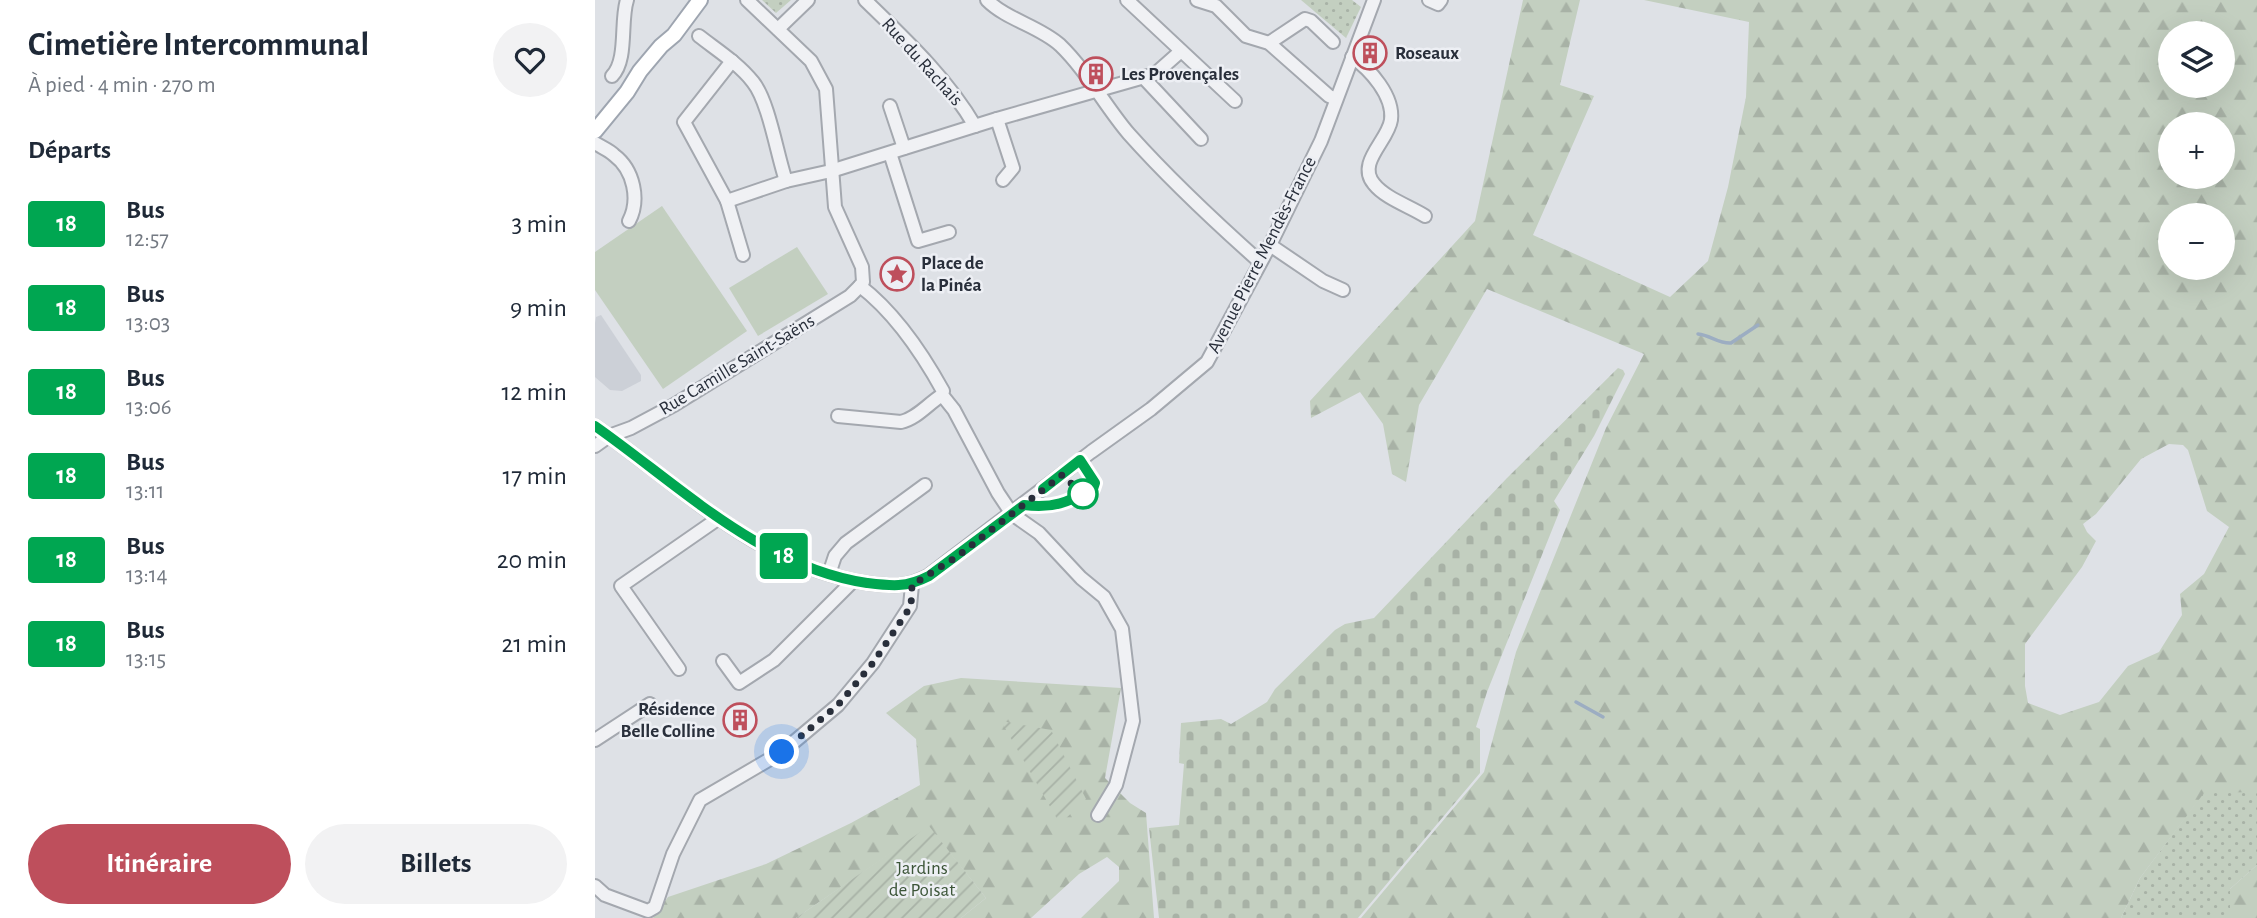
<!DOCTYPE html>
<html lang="fr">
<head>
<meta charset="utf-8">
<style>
  body { margin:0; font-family:"Alegreya Sans",sans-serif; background:#f2f2f3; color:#1f2937; height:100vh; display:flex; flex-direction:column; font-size:26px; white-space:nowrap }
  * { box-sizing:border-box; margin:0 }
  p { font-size:23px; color:#747a83 }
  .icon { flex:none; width:38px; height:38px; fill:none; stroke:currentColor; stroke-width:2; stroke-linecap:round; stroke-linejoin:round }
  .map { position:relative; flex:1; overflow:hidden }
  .drawer { display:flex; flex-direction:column; background:#fff; width:595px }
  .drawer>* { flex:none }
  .badge { padding:0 14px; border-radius:5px; font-size:24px; line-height:46px }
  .tools { position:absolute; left:1563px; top:21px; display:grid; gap:14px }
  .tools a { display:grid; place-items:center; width:77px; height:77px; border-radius:50%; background:#fff; box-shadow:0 7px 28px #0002; font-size:35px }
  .you { position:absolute; width:35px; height:35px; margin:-18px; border:5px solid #fff; border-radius:50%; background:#1a73e8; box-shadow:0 0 0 10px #1a73e833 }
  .map>.badge { position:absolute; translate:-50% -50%; box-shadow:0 0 0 4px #fff }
  h2 { padding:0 28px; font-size:26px; line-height:63px }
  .round { display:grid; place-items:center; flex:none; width:74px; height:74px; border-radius:37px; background:#f2f2f3 }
  .headline { display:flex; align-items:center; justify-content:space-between; height:119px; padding:0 28px }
  h1 { font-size:33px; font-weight:700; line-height:52px }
  .cta { display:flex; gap:14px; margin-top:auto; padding:14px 28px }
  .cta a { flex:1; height:80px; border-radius:42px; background:#be4f5c; color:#fff; font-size:28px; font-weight:700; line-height:80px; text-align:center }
  .cta a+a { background:#f2f2f3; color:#1f2937 }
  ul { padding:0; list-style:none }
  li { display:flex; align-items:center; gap:21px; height:84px; padding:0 28px }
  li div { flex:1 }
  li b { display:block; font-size:26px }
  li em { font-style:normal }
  li .badge { min-width:77px; font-weight:700; text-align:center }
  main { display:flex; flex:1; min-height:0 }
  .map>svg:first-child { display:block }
  .built { fill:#ccd0d7 }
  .grass { fill:url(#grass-dots) }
  .forest { fill:url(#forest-firs); fill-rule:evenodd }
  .cemetery { fill:url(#cemetery-stones) }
  .garden { fill:url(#garden-furrows) }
  .pitch { fill:#c3cfc0 }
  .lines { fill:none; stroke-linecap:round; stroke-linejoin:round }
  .stream { stroke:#9cadc2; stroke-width:3.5 }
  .minor-casing { stroke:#a4a8af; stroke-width:16 }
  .major-casing { stroke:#9ea5b0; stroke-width:18 }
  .minor { stroke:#f0f1f4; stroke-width:12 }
  .major { stroke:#fff; stroke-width:14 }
  .line-casing { stroke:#fff; stroke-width:16 }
  .line { stroke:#00a651; stroke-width:10 }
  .walk { stroke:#292f3b; stroke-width:7; stroke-dasharray:0 12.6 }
  .stop-dot { fill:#fff; stroke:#00a651; stroke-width:3.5 }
  .labels { text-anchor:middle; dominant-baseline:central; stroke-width:5; stroke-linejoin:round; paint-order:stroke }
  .poi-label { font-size:19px; font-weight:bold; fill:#292f3b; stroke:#edeff4; text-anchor:start }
  .street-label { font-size:19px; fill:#292f3b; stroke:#edeff4 }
  .park-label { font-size:19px; fill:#3c5538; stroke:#edeff4 }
</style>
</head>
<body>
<main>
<section class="drawer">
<div class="headline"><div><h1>Cimetière Intercommunal</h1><p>À pied · 4 min · 270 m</p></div><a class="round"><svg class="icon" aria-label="heart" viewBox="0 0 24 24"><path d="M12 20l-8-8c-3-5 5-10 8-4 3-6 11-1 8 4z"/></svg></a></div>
<h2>Départs</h2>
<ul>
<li><span class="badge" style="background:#00a651;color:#fff">18</span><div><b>Bus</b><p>12:57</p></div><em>3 min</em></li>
<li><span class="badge" style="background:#00a651;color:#fff">18</span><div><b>Bus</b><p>13:03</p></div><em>9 min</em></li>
<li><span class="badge" style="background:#00a651;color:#fff">18</span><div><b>Bus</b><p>13:06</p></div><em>12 min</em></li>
<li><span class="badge" style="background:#00a651;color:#fff">18</span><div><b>Bus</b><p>13:11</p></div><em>17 min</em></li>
<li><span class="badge" style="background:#00a651;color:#fff">18</span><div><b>Bus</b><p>13:14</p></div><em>20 min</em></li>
<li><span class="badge" style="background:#00a651;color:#fff">18</span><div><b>Bus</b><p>13:15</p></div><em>21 min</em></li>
</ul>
<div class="cta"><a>Itinéraire</a><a>Billets</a></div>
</section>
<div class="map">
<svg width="1662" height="918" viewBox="0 0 1662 918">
  <defs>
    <pattern id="grass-dots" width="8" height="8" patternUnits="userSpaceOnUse" patternTransform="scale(1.75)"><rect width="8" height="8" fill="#c3cfc0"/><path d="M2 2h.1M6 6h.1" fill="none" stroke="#a8b2a6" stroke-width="1.8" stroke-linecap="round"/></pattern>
    <pattern id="forest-firs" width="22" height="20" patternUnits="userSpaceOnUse" patternTransform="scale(1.75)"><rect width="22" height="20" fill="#c3cfc0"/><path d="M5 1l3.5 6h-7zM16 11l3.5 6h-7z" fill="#a8b2a6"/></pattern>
    <pattern id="cemetery-stones" width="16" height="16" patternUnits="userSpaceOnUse" patternTransform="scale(1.75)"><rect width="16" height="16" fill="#c3cfc0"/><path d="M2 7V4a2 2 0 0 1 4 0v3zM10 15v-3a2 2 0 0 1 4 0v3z" fill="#a8b2a6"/></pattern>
    <pattern id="garden-furrows" width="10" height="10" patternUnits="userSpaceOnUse" patternTransform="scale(1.75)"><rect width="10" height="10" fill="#c3cfc0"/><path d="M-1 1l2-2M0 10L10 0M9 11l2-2" fill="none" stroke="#a8b2a6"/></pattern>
  </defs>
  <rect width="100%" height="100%" fill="#dee1e6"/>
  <polygon class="built" points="6,315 46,375 46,381 27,391 15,390 0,377 0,323 1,317"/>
  <g class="grass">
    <polygon points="167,0 196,0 181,13"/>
    <polygon points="706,0 757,0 766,7 751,38"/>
    <polygon points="1609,792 1662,792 1662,865 1635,889 1635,918 1526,918 1545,878"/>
  </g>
  <g class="forest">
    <path d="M928 0H985L965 85 999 96 938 235 1075 297 1113 261 1133 187 1151 97 1154 22 1049 0H1662V792L1609 793 1545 878 1526 918H766L889 772 921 652 1011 428 1049 354 892 289 824 405 811 482 797 474 788 424 765 392 716 418 715 401 880 221ZM1575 33H1628V86H1575ZM1575 124H1628V177H1575ZM1575 215H1628V268H1575ZM1574 444 1588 445 1593 450 1612 511 1634 527 1609 574 1585 594 1587 615 1564 652 1533 666 1504 702 1465 715 1433 703 1430 686V644L1487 567 1501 541 1492 532 1488 524 1501 514 1546 459Z"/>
    <polygon points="366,678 526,688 510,778 535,803 551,813 559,918 486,918 524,881 524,867 512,857 484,874 436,918 366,918 391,898 334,827 201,918 58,918 73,897 171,864 256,823 325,785 321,739 291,713 329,686"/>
    <polygon points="1662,865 1662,918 1635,918 1635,889"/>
  </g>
  <polygon class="cemetery" points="1023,368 1028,370 1030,374 999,436 959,501 965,510 892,692 881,727 885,729 885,773 763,918 564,918 554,828 584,825 589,764 584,763 586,723 626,719 636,724 672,702 680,689 740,630 750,624 779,618 912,478"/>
  <g class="garden">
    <polygon points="406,721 456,730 491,799 465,824"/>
    <polygon points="334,826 391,898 366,918 201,918"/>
  </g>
  <g class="pitch">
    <polygon points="67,206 152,331 68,389 0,290 0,252"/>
    <polygon points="202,247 233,294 163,336 134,288"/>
  </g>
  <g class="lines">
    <g class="stream">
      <path d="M1103 334C1115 335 1124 344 1136 343L1163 325"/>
      <polyline points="981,702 1008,717"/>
    </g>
    <defs>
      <g id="minor">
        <polyline points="152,0 216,61 231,89 240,207 267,267 268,282 265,286"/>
        <path d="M270 0C310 39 352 78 380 126"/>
        <path d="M392 0C412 20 444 26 465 45 492 71 510 106 534 134 575 180 619 221 665 262"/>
        <polyline points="532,0 640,101"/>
        <polyline points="602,0 621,6 651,36 674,43 734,96 741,99"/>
        <polyline points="834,0 843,4 846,0"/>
        <polyline points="183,29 213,0"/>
        <path d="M104 36C122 50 144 64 158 82 174 102 182 155 191 181"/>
        <polyline points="674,43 710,19 716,21 738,42"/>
        <path d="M757 57C775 69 799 96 796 120 793 141 761 163 779 184 790 198 814 206 830 216"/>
        <polyline points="137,61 89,122 132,201 191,181 236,171 402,119 560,74 586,51"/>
        <path d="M17 76C33 60 25 21 32 0"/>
        <polyline points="548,77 606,139"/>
        <polyline points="295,106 309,148"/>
        <polyline points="402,119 418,168 408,180"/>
        <path d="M0 143C6 147 14 150 19 155 39 170 45 200 34 221"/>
        <polyline points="295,153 323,241 354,232"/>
        <polyline points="132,201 148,255"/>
        <polyline points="675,245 728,281 748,290"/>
        <path d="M265 286C299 312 327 353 348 391L347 395 359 410 403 493 417 514 444 533 486 578 509 597 527 629 538 721 521 785 503 815"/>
        <path d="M243 416 306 422C321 419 333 404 347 395"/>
        <path d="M0 426C84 485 165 567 272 583 296 586 311 588 333 576L496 452 556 409 612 362 675 245 726 141 779 0"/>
        <polyline points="0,446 14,436 36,428 79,405 255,296 265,286"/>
        <polyline points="234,574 240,556 251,543 330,485"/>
        <polyline points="128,661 144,683 179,660 258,581"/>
        <polyline points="84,669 26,586 124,518"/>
        <polyline points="0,740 55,704"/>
        <polyline points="0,886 10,895 53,911 60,907 78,854 105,800 187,752 243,705 278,663 315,606 317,585"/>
      </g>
      <polyline id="major" points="0,131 32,92 45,71 66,46 79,35 105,0"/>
    </defs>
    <use href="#minor" class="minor-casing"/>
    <use href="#major" class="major-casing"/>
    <use href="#minor" class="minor"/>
    <use href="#major" class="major"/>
  </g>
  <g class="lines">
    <defs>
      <path id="line" d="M0 426C84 485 166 567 272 583 296 586 311 588 334 576L429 505C458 509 473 502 498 489L500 483 485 460 448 489"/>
    </defs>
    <use href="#line" class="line-casing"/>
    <use href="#line" class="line"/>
    <polyline class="walk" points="187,752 243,705 278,663 316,606 317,585 360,558 467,475 488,494"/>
  </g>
  <defs>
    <symbol id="building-ring" viewBox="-11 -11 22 22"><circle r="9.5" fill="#edeff4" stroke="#be4f5c" stroke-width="1.5"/><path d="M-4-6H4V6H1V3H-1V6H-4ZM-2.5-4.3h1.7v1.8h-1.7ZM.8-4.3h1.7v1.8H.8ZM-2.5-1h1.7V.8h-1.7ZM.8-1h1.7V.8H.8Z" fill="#be4f5c"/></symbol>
    <symbol id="sight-ring" viewBox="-11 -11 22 22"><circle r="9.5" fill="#edeff4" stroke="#be4f5c" stroke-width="1.5"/><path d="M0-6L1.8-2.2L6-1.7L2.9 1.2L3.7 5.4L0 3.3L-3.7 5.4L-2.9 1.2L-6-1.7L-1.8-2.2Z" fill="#be4f5c"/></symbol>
  </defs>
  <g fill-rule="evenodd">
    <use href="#building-ring" x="756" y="34" width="38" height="38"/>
    <use href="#building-ring" x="482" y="55" width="38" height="38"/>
    <use href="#sight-ring" x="283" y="255" width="38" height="38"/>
    <use href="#building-ring" x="126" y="701" width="38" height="38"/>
  </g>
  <circle class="stop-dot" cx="488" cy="494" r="14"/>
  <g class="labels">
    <g class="poi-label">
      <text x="800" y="53">Roseaux</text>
      <text x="526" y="74">Les Provençales</text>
      <text x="326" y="263">Place de<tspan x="326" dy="22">la Pinéa</tspan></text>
      <text x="120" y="709" text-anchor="end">Résidence<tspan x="120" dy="22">Belle Colline</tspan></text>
    </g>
    <g class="street-label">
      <text transform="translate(327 62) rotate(48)">Rue du Rachais</text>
      <text transform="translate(667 255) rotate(-63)">Avenue Pierre Mendès-France</text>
      <text transform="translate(142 365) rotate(-31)">Rue Camille Saint-Saëns</text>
    </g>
    <g class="park-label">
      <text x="327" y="868">Jardins<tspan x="327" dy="22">de Poisat</tspan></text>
    </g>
  </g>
</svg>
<div class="tools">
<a><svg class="icon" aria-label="layers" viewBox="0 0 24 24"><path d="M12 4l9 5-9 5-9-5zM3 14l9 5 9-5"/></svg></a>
<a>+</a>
<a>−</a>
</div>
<div class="you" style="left:187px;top:752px"></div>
<b class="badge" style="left:189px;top:556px;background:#00a651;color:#fff">18</b>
</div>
</main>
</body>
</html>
